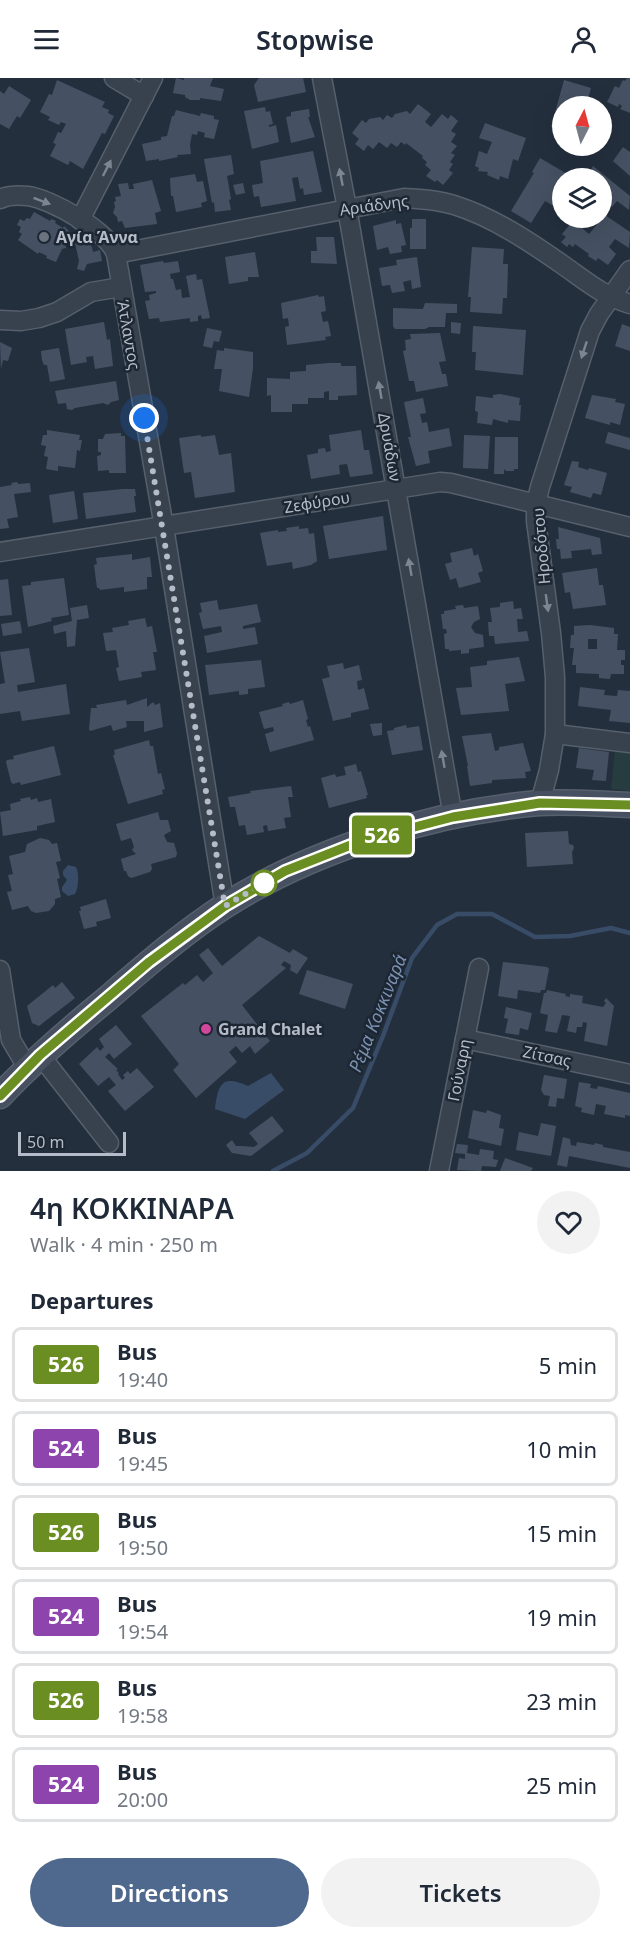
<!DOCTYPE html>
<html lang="en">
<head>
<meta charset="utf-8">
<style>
  body { margin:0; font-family:"Noto Sans",sans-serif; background:#f2f2f3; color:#1f2937; height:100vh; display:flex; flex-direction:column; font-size:22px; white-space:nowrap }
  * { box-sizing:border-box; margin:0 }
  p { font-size:20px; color:#747a83 }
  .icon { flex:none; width:33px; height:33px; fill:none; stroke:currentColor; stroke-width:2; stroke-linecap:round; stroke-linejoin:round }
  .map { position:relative; height:1093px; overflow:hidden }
  .panel { display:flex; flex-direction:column; background:#fff; flex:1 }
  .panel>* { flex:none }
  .badge { padding:0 12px; border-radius:4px; font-size:21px; line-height:39px }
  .needle { width:39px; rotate:6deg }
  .controls { position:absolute; left:552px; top:18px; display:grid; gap:12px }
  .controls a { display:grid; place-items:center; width:60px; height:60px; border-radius:50%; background:#fff; box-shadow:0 6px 24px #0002; font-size:30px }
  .scale { position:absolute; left:18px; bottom:15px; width:108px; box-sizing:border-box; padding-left:6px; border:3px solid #b4bcc9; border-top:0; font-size:16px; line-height:21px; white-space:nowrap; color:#b4bcc9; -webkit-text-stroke:4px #1d2633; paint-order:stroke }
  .you { position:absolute; width:30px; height:30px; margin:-15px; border:4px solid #fff; border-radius:50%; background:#1a73e8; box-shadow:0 0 0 9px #1a73e833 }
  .map>.badge { position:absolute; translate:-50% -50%; box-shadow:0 0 0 3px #fff }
  h2 { padding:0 30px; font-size:22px; line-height:54px }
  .round { display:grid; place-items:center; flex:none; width:63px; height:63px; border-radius:32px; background:#f2f2f3 }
  .summary { display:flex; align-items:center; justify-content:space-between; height:102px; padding:0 30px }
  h1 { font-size:28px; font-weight:600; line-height:45px }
  .cta { display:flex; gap:12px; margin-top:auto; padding:12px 30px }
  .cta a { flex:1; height:69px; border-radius:36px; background:#4f688e; color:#fff; font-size:24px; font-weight:600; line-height:69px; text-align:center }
  .cta a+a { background:#f2f2f3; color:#1f2937 }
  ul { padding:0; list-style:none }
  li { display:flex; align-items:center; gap:18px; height:75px; margin:0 12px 9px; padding:0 18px; border:3px solid #e0e1e3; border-radius:9px }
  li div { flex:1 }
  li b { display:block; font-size:22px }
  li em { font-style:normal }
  li .badge { min-width:66px; font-weight:700; text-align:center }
  header { display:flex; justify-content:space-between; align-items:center; height:78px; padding:0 30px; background:#fff; font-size:27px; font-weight:600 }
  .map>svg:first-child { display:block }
  .green { fill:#263c3f }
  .water { fill:#394c67 }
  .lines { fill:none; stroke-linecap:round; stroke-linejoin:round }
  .stream { stroke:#394c67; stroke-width:4.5 }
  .building { fill:#455162; fill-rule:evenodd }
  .street-casing { stroke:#565f6c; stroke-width:21 }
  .secondary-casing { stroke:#565f6c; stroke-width:27 }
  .street { stroke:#38414e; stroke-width:18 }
  .secondary { stroke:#465061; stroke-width:24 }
  .oneway { fill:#7c8592 }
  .line-casing { stroke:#fff; stroke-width:14 }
  .line { stroke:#6b8e23; stroke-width:9 }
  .walk { stroke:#b4bcc9; stroke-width:6; stroke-dasharray:0 10.8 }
  .worship-dot { fill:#6b7280; stroke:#1d2633; stroke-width:2 }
  .stop-dot { fill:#fff; stroke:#6b8e23; stroke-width:3 }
  .hotel-dot { fill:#d1479c; stroke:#1d2633; stroke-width:2 }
  .labels { text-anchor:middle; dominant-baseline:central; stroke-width:5; stroke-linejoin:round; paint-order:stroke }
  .street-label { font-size:16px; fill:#b4bcc9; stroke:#1d2633 }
  .poi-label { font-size:16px; font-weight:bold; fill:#b4bcc9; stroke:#1d2633; text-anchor:start }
  .water-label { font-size:18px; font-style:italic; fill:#7c92b1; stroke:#1d2633 }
</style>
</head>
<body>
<header><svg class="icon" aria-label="menu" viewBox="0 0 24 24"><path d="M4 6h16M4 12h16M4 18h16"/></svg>Stopwise<svg class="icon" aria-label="person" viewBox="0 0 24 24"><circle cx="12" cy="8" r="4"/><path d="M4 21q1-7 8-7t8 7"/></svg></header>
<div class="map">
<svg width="630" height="1093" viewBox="0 0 630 1093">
  <rect width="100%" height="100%" fill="#242f3e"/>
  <polygon class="green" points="615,671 630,673 630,713 611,711"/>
  <g class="water">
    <path d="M68 787 76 789C79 795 79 809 75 816L68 818 62 813V809L67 802 63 797V793Z"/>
    <path d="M271 995 284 1012 245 1041 215 1031C218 1006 222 996 248 1008Z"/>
  </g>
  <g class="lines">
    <polyline class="stream" points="273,1093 307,1075 353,1030 383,958 412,880 437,847 457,836 492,836 535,859 570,858 611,850 630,855"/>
  </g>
  <g class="building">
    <polygon points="176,0 184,2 184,0 213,0 210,8 224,11 221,23 200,20 200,22 190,22 185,19 185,17 173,15"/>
    <polygon points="259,0 303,0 306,14 258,24 254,7"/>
    <polygon points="627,0 630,0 630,35 620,31 622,28 619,26 618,29 607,24 615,8 619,10 623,2 625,3"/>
    <polygon points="57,2 105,24 102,29 109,32 108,35 114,38 105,56 102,55 83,91 70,83 68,87 50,78 56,66 53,65 58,54 61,55 66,46 61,44 59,47 48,42 50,39 40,34 49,16 52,17"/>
    <polygon points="564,2 591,10 586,28 562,28 562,53 551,49"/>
    <polygon points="9,8 31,22 20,40 17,38 9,51 0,46 0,13 4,16"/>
    <polygon points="418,26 431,36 425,44 431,49 442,36 448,41 451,37 458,43 451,53 456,56 451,64 457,68 451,75 455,77 450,84 453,86 449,92 453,95 443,107 437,102 435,104 426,98 431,92 425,87 427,84 422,80 423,78 406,65 405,67 401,64 397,69 391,65 387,70 379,64 373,71 368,67 364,73 355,66 359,61 352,55 362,42 366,45 369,41 380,39 383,42 387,37 392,40 395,36 407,33 410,36"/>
    <polygon points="265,29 266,34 270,33 273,46 269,47 269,49 276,47 279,64 252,71 244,33"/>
    <polygon points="309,31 310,39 308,39 315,59 291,65 286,39 291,38 291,34"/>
    <polygon points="176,32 200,38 201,35 214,38 214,41 219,42 214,61 204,59 205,55 198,53 197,57 192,56 190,67 191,76 177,77 178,79 159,83 159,81 146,83 142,66 161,62 161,59 167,58 172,38 174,38"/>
    <polygon points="485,45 526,60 518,83 513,81 508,101 500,98 499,102 487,97 488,94 478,93 479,90 475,88 479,73 487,76 492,64 479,60"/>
    <polygon points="623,69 630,74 630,98 613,83"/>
    <polygon points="313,73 322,114 304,117 303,110 300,111 298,99 292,100 296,123 261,129 259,118 254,119 252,107 263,105 260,83"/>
    <polygon points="231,77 234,96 227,98 231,121 229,122 231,132 215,134 214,124 212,125 204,81"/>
    <polygon points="540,80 569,97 567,100 562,100 562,109 560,113 562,115 562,126 559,131 545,123 531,145 511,133 534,95 532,94"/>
    <polygon points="593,88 630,118 629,132 617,123 612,129 603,122 602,125 602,100 587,99"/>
    <polygon points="195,96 197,104 203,103 207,123 201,125 202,129 176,134 173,118 171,118 170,100"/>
    <polygon points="152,102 161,133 155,135 157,146 125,150 122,143 118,144 117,139 113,135 115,129 114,124 116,123 115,119 121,118 118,106 128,105 129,111 134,111 133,106"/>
    <polygon points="243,105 245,115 236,117 233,107"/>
    <polygon points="34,134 50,143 51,141 56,143 55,145 63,150 64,148 70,154 65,165 66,170 62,171 56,184 46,180 47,178 39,174 38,176 18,162 22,156 19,154 21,149 17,147 20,141 24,143 27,140 30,141"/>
    <polygon points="605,137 630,154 629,170 615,161 609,169 616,176 608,187 598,180 596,183 588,178 589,176 575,166 573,169 569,166 567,169 561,164 566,159 562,156 571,145 574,147 576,145 589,156"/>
    <polygon points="412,141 426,141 426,171 410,171 410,150 412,150"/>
    <polygon points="396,142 396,146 401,145 406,167 401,168 402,174 390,176 388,169 377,172 373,148"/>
    <polygon points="316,159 334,159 337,186 311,185 311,173 317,173"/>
    <polygon points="90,161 93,174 100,172 102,183 87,186 84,193 77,191 79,183 75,165"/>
    <polygon points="472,169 504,171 503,186 508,186 507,220 503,220 502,236 470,234 471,219 468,219"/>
    <polygon points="255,174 259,199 248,199 248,203 229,206 225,179"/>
    <polygon points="417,179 421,209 412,211 411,202 403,204 405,213 392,215 390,207 382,208 379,190 397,187 396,182"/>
    <polygon points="163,183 164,185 178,183 180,194 170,196 171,201 173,201 176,212 181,211 182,220 190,219 186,198 196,196 197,202 202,201 210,240 202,241 201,237 198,238 198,243 190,244 190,240 160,244 159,240 149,241 145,223 150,222 149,217 156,215 156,213 145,214 140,187"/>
    <polygon points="318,217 319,219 324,218 326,233 321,234 323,244 328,243 331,258 325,259 326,262 287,267 285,249 289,248 288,240 283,241 281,225"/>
    <polygon points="425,225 457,226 457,235 446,235 445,249 429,249 425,251 395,251 393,248 393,230 423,231"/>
    <polygon points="104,244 107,262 110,261 113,288 95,291 93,278 86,279 87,284 71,287 65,251"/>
    <polygon points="451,244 461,245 460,256 451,255"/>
    <polygon points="622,246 630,249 630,273 615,268"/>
    <polygon points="473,248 526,252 523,297 475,292 476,274 472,274"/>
    <polygon points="207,250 222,253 219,264 214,263 212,270 203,268"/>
    <polygon points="440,255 446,283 439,284 442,296 446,296 448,308 416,314 414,303 409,303 403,273 406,272 405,262 411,261 410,256"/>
    <polygon points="0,264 12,270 8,283 3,282 1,291"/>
    <polygon points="59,270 65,301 50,304 47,287 44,287 42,282 41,273"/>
    <polygon points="224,270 253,274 253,290 249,319 219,313 222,291 214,291 217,272 224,273"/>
    <polygon points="329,285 341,285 341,288 356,288 357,317 338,318 338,322 329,322 329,313 324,314 324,320 308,320 308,326 292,326 292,334 271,334 271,317 267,318 267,300 290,301 290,294 306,293 306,287"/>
    <polygon points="116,303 119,322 111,324 108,327 103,325 75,330 72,332 67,331 66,325 58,326 55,313"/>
    <polygon points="500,316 520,320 519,327 521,327 520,343 508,342 508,345 493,341 492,347 477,345 478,334 475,333 476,318 493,320 493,317"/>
    <polygon points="592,317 616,321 615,324 625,326 620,347 610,344 610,347 585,340"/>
    <polygon points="423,320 426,335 420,336 422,345 427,344 429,354 449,350 452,368 428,373 430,385 416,388 408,359 411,359 404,324"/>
    <polygon points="47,352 80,357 79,362 82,362 80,373 77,372 75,390 58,388 58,393 46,391 48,379 44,378 46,368 41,367 43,357 47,357"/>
    <polygon points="361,352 364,372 369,372 373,396 350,399 347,386 339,387 340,396 311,401 307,377 318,375 318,371 325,370 326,374 331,373 329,357"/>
    <polygon points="608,354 630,360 630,372 605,365"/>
    <polygon points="121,355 121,358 125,358 126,395 109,395 109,392 98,393 97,378 101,377 101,374 98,374 98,361 103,361 105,356"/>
    <polygon points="201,357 201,359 215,357 219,377 231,375 235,414 195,420 191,394 184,395 179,360"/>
    <polygon points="464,357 490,358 488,391 463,390"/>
    <polygon points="495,359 518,359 518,391 514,391 514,393 506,393 504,391 504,396 494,396"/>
    <polygon points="572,383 579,384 578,389 588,392 589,390 607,395 601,417 593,415 591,420 570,414 572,409 564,407"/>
    <polygon points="17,404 18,406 30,405 31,414 14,416 18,439 7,441 9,450 0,451 0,409 12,407 11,405"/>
    <polygon points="123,411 135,411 136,418 134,418 136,434 86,441 83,415"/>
    <polygon points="74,413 78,441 53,445 49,417"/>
    <polygon points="383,438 387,472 329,481 323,448"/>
    <polygon points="299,448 299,451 308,450 309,456 314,455 317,483 311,487 293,491 292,484 267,488 260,455 278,452 278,454 287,453 286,450"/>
    <polygon points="558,449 600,460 602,476 592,477 591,471 571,473 572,480 561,481 560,471 557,471 556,461 559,461"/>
    <polygon points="472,470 474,478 478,476 483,493 478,495 481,504 459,510 456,500 450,502 445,486 452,484 450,475"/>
    <polygon points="132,476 132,482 150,479 152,499 147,499 147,511 124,514 124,509 100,512 99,510 97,510 94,487 97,486 96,480"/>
    <polygon points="597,490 599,507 603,507 606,527 573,531 570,514 565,515 562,495"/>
    <polygon points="64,500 69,537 51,540 52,543 28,549 22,508 31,507 31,504"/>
    <polygon points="8,501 12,537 0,538 0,502"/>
    <polygon points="217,522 219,532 257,526 261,544 243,548 243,551 255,549 258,566 207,575 204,558 222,554 221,548 203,551 199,535 202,534 200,525"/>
    <polygon points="513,523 514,531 521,530 523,541 517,541 518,554 527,553 529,563 495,566 494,558 489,558 488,544 492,544 490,530 500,529 500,525"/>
    <polygon points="87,527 89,540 77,542 75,568 67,569 66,553 54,556 53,548 72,543 70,530"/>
    <polygon points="463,527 464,530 478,528 480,541 474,544 471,549 475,555 483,557 484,569 469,571 469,575 461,576 461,572 449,573 449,571 445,571 444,556 447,555 446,551 443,551 441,536 444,536 444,533 456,531 455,528"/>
    <polygon points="145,540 147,549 152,548 157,574 153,574 156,592 141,594 142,599 119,603 116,590 119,589 116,572 106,573 103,555 113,554 112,550 129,547 128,543"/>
    <polygon points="20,543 22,555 3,558 1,546"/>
    <path d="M590 547 614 550V556H618L617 572H625V582H621V587H624V596H611L610 601 599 600V596L576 595V587H572L574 570H570L571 557H574V548ZM588 561H597V571H588Z"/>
    <polygon points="29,570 35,604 17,607 18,614 66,606 70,636 22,643 20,633 0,636 0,606 5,605 0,574"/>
    <polygon points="519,579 525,603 505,606 509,633 461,637 456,610 472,609 470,589 487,587 487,583"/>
    <polygon points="261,582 265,609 248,611 248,616 239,617 239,613 209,617 205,587"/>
    <polygon points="343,585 344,591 359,587 362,602 357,603 358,612 364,610 369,631 351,635 351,639 333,643 322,601 330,599 327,588"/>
    <polygon points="580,609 605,612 604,617 617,618 618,612 630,613 630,645 609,643 611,632 578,628"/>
    <polygon points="147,620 147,629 153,624 155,627 160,625 163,649 144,654 144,643 126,643 127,649 113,653 111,647 90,653 89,651 91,630 97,630 96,627 126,622 127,627"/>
    <polygon points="303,622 308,641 306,642 308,649 310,648 314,662 270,674 265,656 274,653 273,649 264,651 259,634 283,628 282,626 289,624 290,626"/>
    <polygon points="382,645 382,657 373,658 370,646"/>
    <polygon points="406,647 407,650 419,648 423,672 392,677 387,653 394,652 394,650"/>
    <polygon points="491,655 495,673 499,672 499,669 523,665 531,693 525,694 526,700 492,702 492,705 470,708 467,688 468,688 462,658"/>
    <polygon points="149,662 150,668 153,668 158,696 161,695 165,711 162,712 163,716 128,726 113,677 115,677 114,672"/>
    <polygon points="54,668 61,697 21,707 20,704 13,706 11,704 6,684 7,682 14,681 13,678"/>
    <polygon points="579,670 609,674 606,703 592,702 594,692 576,690"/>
    <polygon points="356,686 358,694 361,693 368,717 366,717 367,720 329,730 321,700 335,696 336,699 346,697 344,689"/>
    <polygon points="291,708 293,719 288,719 291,739 284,740 286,750 268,753 267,747 263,748 264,754 247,757 245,747 239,748 235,729 230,729 228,719 251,715 250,713"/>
    <polygon points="30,719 31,722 37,720 38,724 51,721 55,744 37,748 37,752 3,758 0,734 11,732 10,726 21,723 20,721"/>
    <polygon points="158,734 160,742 168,742 171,753 164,757 167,764 174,765 177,775 176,779 151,786 152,791 150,794 131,800 128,798 126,793 124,793 121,781 136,776 132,772 134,769 131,760 121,763 116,746"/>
    <polygon points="568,753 569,766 573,767 574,770 572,774 573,786 527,789 525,755"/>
    <polygon points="40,760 49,762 52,766 57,765 61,783 56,784 60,800 57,801 61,819 55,821 55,826 49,833 36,835 31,833 28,828 12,832 7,814 12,813 8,797 13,796 9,778 25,774 27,766"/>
    <polygon points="106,821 111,840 96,844 97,848 84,851 79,833 81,833 80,829"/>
    <polygon points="259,858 290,875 293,871 308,880 297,896 290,892 291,887 284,883 281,887 286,890 242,927 270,963 255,976 250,968 242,975 236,968 229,974 237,984 196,1020 173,992 179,986 141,938 183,905 185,907 197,897 203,904 213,895 199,877 208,870 222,888"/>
    <polygon points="503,884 547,889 549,891 545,912 541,912 540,915 518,912 517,921 498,918"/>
    <polygon points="307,892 353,906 345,931 299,916"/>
    <polygon points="62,904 75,920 39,948 32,945 27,928 53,907 55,910"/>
    <polygon points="547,912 566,916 565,918 570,919 570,916 583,918 582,925 603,929 606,925 604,923 606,920 614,928 607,968 584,963 587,945 583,944 582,949 577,949 576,955 567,953 570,938 562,937 557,955 545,953 548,937 540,935 544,915 546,915"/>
    <polygon points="506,929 532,935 528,952 520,950 519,957 505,955 508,941 504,940"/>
    <polygon points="116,947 132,966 114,981 109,975 105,979 118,991 116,992 119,995 118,996 122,1002 125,1000 123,997 128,993 130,996 137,990 154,1009 125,1033 108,1013 116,1007 109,999 98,1008 79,986 97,969 100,973 104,969 99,961"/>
    <polygon points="544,997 567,1001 564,1021 557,1020 556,1029 548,1028 550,1018 544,1017 541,1012"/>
    <polygon points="579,1004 591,1006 590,1010 597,1011 598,1008 630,1015 630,1038 625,1037 625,1040 604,1036 606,1028 596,1026 594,1037 581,1034 582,1030 575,1028"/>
    <polygon points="473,1032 486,1035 487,1032 501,1037 499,1050 504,1051 501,1068 468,1060"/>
    <polygon points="272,1038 284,1053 251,1078 232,1075 226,1067 232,1062 236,1068 241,1068 254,1069 258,1066 249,1055"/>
    <polygon points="541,1045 556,1048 551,1078 516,1072 519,1054 538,1058"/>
    <polygon points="563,1059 570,1061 571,1067 576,1068 577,1064 594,1067 595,1065 603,1067 603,1069 630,1074 630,1090 569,1078 567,1089 557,1087"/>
    <polygon points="457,1066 468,1067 467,1075 479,1077 480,1071 494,1073 493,1081 498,1082 496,1089 482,1088 481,1093 457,1092 459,1080 465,1081 465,1076 455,1075"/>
    <polygon points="505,1080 533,1090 531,1093 500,1093"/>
  </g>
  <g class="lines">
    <defs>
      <g id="street">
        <polyline points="114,0 144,18"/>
        <polyline points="322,0 347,130 453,739"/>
        <path d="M0 121C8 117 19 117 28 118 51 121 108 153 116 176L164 449 225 828"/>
        <polyline points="80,142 153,0"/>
        <path d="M116 176 404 120C421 121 438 122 454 127 493 139 530 164 563 187 586 203 603 218 630 226"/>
        <polyline points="0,242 21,243 39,240 57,234 91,214 121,209"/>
        <polyline points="0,474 440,404 451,405 630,449"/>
        <polyline points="555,656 630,665"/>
        <polyline points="540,725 549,692 555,656 555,599 551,555 536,443 536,425 540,409 590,253 599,236 630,192"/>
        <polyline points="0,892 11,962 27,989"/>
        <polyline points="465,961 630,996"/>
        <polyline points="40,977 109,1065"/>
        <polyline points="439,1093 479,890"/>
      </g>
      <path id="secondary" d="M0 1018C34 982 70 951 108 920 145 888 184 854 226 827 314 771 435 734 539 725 569 723 600 726 630 727"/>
    </defs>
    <use href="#street" class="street-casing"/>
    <use href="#secondary" class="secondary-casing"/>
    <use href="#street" class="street"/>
    <use href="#secondary" class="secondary"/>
  </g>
  <defs><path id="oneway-solid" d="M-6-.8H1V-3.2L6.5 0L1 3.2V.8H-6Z" transform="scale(1.5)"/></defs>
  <g class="oneway">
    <use href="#oneway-solid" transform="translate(107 90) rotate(-63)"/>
    <use href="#oneway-solid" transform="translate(341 99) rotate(-101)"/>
    <use href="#oneway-solid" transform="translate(42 123) rotate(21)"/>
    <use href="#oneway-solid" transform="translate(584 272) rotate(108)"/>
    <use href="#oneway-solid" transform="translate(380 312) rotate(-100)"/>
    <use href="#oneway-solid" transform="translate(410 489) rotate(-100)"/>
    <use href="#oneway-solid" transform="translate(547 525) rotate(82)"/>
    <use href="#oneway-solid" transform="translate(443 681) rotate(-100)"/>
  </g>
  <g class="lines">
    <defs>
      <polyline id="line" points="0,1018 40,977 149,884 225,828 285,793 361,763 453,739 540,725 630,727"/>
    </defs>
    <use href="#line" class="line-casing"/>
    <use href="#line" class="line"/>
    <polyline class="walk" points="144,340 225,828 264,805"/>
  </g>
  <circle class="worship-dot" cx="44" cy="159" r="6"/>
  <circle class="stop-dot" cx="264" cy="805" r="12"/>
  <circle class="hotel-dot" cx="206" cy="951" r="6"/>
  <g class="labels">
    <g class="street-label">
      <text transform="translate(374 127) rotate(-8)">Αριάδνης</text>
      <text transform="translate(129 257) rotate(80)">Άτλαντος</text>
      <text transform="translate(390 369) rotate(80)">Δρυάδων</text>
      <text transform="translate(317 424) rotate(-9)">Ζεφύρου</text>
      <text transform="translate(541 468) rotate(-95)">Ηροδότου</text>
      <text transform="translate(547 978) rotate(12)">Ζίτσας</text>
      <text transform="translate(459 992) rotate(-79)">Γούναρη</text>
    </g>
    <g class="poi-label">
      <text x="56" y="159">Αγία Άννα</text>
      <text x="218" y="951">Grand Chalet</text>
    </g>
    <g class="water-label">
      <text transform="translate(377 935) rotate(-68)">Ρέμα Κοκκιναρά</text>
    </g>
  </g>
</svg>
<div class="controls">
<a><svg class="needle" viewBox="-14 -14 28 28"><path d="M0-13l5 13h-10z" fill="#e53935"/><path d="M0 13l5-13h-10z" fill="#747a83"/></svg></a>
<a><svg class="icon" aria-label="layers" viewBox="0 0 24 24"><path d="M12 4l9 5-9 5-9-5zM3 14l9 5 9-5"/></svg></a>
</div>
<div class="scale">50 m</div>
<div class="you" style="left:144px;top:340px"></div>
<b class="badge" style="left:382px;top:757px;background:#6b8e23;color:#fff">526</b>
</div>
<section class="panel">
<div class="summary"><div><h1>4η ΚΟΚΚΙΝΑΡΑ</h1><p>Walk · 4 min · 250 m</p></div><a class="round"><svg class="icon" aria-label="heart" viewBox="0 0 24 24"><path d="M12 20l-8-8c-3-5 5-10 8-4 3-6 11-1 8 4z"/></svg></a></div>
<h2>Departures</h2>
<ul>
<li><span class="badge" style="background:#6b8e23;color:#fff">526</span><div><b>Bus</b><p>19:40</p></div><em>5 min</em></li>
<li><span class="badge" style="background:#8e44ad;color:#fff">524</span><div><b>Bus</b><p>19:45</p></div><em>10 min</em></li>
<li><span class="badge" style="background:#6b8e23;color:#fff">526</span><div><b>Bus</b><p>19:50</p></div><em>15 min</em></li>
<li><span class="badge" style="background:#8e44ad;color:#fff">524</span><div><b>Bus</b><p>19:54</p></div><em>19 min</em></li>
<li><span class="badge" style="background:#6b8e23;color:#fff">526</span><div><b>Bus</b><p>19:58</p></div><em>23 min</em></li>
<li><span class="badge" style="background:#8e44ad;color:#fff">524</span><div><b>Bus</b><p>20:00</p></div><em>25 min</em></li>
</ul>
<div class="cta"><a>Directions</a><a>Tickets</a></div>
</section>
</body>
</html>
